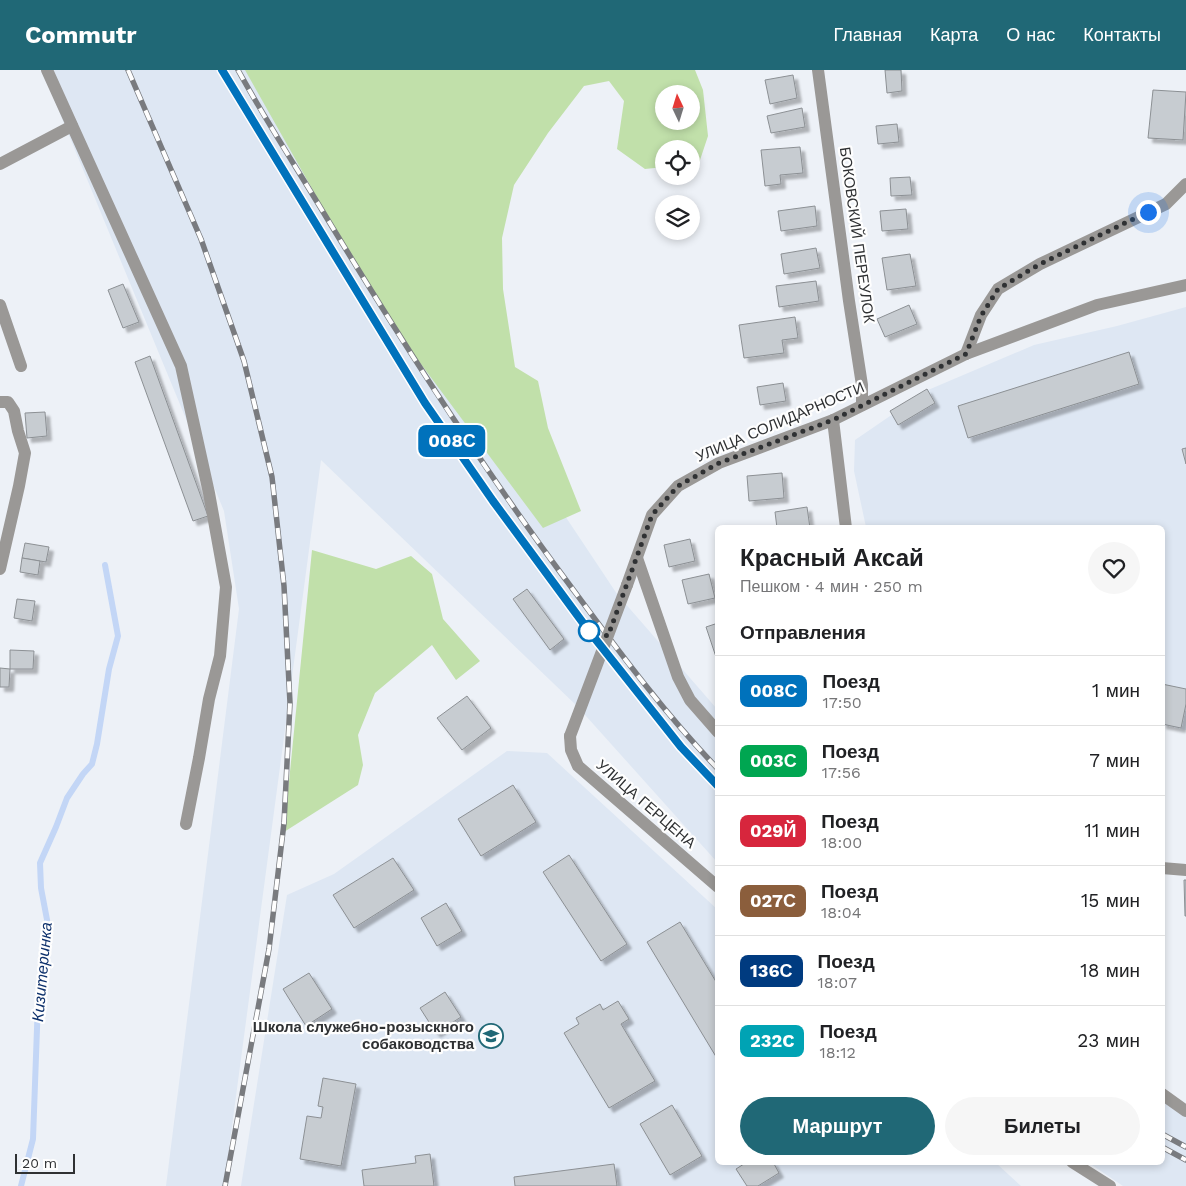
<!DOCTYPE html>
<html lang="ru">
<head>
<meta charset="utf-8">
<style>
  body { margin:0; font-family:"Work Sans",sans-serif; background:#f6f6f6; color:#202124; height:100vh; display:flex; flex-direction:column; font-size:19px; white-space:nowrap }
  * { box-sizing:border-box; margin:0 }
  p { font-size:16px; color:#757577 }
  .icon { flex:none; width:28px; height:28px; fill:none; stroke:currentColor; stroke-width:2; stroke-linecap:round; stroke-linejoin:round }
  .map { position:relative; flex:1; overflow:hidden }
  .panel { position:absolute; left:715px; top:455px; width:450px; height:640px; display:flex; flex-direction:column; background:#fff; border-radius:8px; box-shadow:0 2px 8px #0003 }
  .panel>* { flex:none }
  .badge { padding:0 10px; border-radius:8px; font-size:18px; line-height:32px }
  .needle { width:32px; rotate:356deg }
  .tools { position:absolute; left:655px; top:15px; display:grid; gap:10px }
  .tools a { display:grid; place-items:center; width:45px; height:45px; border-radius:50%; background:#fff; box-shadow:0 2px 8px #0003; font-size:25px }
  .scale { position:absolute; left:15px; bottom:12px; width:60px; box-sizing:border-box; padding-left:5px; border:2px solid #2f3133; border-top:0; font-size:14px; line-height:18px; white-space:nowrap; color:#2f3133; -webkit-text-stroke:4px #fefefe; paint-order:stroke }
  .you { position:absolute; width:25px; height:25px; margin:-12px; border:4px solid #fff; border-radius:50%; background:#1a73e8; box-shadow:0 0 0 8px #1a73e833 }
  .map>.badge { position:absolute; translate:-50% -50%; box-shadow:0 0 0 2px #fff }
  h2 { padding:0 25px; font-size:19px; line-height:45px }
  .round { display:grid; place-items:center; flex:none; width:52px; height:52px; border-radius:26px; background:#f6f6f6 }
  .head { display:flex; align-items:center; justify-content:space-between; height:85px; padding:0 25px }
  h1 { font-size:24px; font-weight:600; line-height:38px }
  .cta { display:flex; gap:10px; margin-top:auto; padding:10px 25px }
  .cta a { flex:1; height:58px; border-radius:30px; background:#206876; color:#fff; font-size:20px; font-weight:600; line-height:58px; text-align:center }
  .cta a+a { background:#f6f6f6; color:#202124 }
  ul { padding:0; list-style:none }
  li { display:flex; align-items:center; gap:15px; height:70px; padding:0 25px; border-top:1px solid #e0e0e0 }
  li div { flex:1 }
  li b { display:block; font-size:19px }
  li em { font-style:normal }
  li .badge { min-width:55px; font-weight:700; text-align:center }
  header { display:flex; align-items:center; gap:30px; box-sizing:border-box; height:70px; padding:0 25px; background:#206876; color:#fff }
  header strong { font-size:24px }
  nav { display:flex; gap:28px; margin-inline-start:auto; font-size:18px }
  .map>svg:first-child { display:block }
  .built { fill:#dee7f3 }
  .green { fill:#c1e0aa; fill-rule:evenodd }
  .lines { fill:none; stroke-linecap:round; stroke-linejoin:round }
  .stream { stroke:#c3d6f6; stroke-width:6 }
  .building { fill:#c7ccd1; stroke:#8c9094; filter:url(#shadow) }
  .street { stroke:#9a9896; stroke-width:12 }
  .rail-casing { stroke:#797b7f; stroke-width:5.5 }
  .rail { stroke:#fefefe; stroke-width:4; stroke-dasharray:11; stroke-linecap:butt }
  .street-bridge { stroke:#9a9896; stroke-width:12 }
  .line-casing { stroke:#fff; stroke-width:11 }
  .line { stroke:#0072bc; stroke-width:8 }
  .walk { stroke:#2f3133; stroke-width:5; stroke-dasharray:0 9 }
  .stop-dot { fill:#fff; stroke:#0072bc; stroke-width:2.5 }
  .labels { text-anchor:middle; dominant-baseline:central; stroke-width:4.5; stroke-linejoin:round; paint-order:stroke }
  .street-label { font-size:15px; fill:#2f3133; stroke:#fefefe }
  .poi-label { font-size:15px; font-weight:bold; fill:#2f3133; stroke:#fefefe; text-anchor:end }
  .water-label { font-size:16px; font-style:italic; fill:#0e316c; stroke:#fefefe }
</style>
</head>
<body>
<header>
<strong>Commutr</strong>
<nav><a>Главная</a><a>Карта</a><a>О нас</a><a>Контакты</a></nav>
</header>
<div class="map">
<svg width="1186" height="1116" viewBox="0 0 1186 1116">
  <defs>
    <filter id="shadow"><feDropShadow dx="4.5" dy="4.5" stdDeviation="1" flood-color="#0004"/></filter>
  </defs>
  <rect width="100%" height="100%" fill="#edf1f7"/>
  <g class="built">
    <polygon points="42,0 276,0 396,192 617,524 717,639 717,792 577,636 321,390 224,1116 166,1116 239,539 224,441"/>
    <polygon points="1186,237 1186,660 1163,655 1162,458 866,457 854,401 855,370 928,320 1034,275 1117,256"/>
    <polygon points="507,681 547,683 717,839 718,1092 996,1093 1021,1116 241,1116 287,825 334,804"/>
    <polygon points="1163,1020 1186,1035 1186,1116 1123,1116 1089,1093 1162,1092"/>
  </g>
  <g class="green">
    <path d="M245 0H695L703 20 708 66 699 93 691 94V79H664V97L645 99 617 79 624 31 609 11 584 16 548 63 514 115 502 168 503 219 515 297 538 311 548 358 581 441 543 458 380 239ZM664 24H691V51H664Z"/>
    <polygon points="312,480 376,499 411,486 432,504 443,549 480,591 456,610 432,575 375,623 358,665 363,695 358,715 284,762"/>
  </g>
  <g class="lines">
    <polyline class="stream" points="21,1116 33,1069 38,931 48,855 41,818 40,793 56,757 67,728 83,704 92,694 97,674 109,599 118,566 105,495"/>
  </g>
  <g class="building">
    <polygon points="885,0 901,0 902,21 887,23"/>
    <polygon points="793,5 797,28 770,34 765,10"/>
    <polygon points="1153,20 1186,22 1183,70 1148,68"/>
    <polygon points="802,38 805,57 771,63 767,46"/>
    <polygon points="897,54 899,72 878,74 876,56"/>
    <polygon points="800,77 803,103 780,105 781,114 765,116 761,80"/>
    <polygon points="910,107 912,125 891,126 890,108"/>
    <polygon points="815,136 817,156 781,161 778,141"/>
    <polygon points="906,139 908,159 882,161 880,141"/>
    <polygon points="816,178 820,198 784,204 781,184"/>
    <polygon points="910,184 916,216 887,220 882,188"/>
    <polygon points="816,211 819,231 779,237 776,216"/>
    <polygon points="123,214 139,252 123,258 108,220"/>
    <polygon points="909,235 917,254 885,267 877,249"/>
    <polygon points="795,247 798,268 782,270 784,283 744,288 739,255"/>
    <polygon points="1129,282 1139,314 968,368 958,336"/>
    <polygon points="150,286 208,446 193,451 135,292"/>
    <polygon points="783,313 786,331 760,335 757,317"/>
    <polygon points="927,319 935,333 898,355 890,341"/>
    <polygon points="45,342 47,366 27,368 25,343"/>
    <polygon points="1186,378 1186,394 1182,379"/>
    <polygon points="782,403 784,428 749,431 747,406"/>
    <polygon points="807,437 810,458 777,458 775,442"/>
    <polygon points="690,469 695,491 669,497 664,475"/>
    <polygon points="25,473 49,477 46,492 22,488"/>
    <polygon points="22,488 40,491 38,505 20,502"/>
    <polygon points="709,504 715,528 688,534 682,510"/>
    <polygon points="527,519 564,569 550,580 513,529"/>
    <polygon points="17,529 35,531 32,551 14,548"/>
    <polygon points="718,553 718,586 716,587 706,557"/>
    <polygon points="10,580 34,581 33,599 10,599"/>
    <polygon points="0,598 10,599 9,617 0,617"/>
    <polygon points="1162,614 1186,619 1186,634 1181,658 1162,654"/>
    <polygon points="467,626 491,658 462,680 437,648"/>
    <polygon points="513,715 536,752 481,786 458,749"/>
    <polygon points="569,785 627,874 601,891 543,802"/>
    <polygon points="393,788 414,820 354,858 333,825"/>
    <polygon points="1184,810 1186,810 1186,846 1185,846"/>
    <polygon points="446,833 462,861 437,876 421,848"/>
    <polygon points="680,852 718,915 718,990 647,872"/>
    <polygon points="309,903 332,939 306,956 283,919"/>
    <polygon points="445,922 461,947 436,963 420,938"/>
    <polygon points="618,931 629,949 621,954 655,1011 609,1038 564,963 579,954 576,948 600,934 603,940"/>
    <polygon points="323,1008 356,1014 341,1096 300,1089 307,1046 321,1048 323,1037 318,1036"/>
    <polygon points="672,1035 702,1086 670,1105 640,1054"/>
    <polygon points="430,1084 434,1116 364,1116 362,1100 416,1093 415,1086"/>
    <polygon points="747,1092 773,1092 779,1103 758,1116 747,1116 736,1099"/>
    <polygon points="614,1094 617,1116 515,1116 514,1107"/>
  </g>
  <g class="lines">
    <g class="street">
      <polyline points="47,0 181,296 209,423 226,517 220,586 209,629 199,688 186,754"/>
      <polyline points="818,0 849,231 862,315 862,335"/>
      <polyline points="0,94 72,56"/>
      <polyline points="0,235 21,296"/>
      <polyline points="966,284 981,245 998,219 1040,194 1166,134 1186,114"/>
      <polyline points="0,332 8,332 14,341 18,361 25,383 19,416 0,499"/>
      <polyline points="833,350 846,458"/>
      <polyline points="637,488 678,607 690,630 718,662"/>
      <polyline points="627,515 652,445 678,416 719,393 833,350 966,284 1097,235 1186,215"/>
      <polyline points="570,666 571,680 578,696 718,817"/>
      <polyline points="1162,798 1186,800"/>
      <polyline points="1162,1024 1186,1041"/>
      <polyline points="1072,1092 1110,1116"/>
    </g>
    <defs>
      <g id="rail">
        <polyline points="128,0 201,169 244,291 272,407 284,516 290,633 284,753 269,879 225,1116"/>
        <polyline points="222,0 425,333 505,448 589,561 681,677 718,716"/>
        <path d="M238 0C266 51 298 100 328 150 402 272 478 391 563 506 612 572 661 640 718 699"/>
        <polyline points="1162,1064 1186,1077"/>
        <polyline points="1162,1077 1186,1090"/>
      </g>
    </defs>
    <use href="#rail" class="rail-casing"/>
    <use href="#rail" class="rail"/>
    <polyline class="street-bridge" points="570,666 627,515"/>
  </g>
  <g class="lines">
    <defs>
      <polyline id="line" points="222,0 425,333 493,431 589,561 681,677 718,716"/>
    </defs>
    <use href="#line" class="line-casing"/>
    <use href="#line" class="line"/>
    <polyline class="walk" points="589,561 608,566 652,445 678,416 719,393 833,350 966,284 981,246 998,219 1040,194 1148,142"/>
  </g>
  <defs>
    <symbol id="school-ring" viewBox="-11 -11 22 22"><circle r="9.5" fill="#fefefe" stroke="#206876" stroke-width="1.5"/><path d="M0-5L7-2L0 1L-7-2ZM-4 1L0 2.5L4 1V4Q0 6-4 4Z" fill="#206876"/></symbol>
  </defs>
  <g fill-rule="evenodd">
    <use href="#school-ring" x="477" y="952" width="28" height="28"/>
  </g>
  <circle class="stop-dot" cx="589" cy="561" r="10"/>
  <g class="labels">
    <g class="street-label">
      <text transform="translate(857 165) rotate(82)">БОКОВСКИЙ ПЕРЕУЛОК</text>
      <text transform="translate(780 352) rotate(-23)">УЛИЦА СОЛИДАРНОСТИ</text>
      <text transform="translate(646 734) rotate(41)">УЛИЦА ГЕРЦЕНА</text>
    </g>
    <g class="poi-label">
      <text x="474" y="957">Школа служебно-розыскного<tspan x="474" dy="17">собаководства</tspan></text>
    </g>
    <g class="water-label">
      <text transform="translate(42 902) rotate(-85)">Кизитеринка</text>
    </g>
  </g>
</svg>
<div class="tools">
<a><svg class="needle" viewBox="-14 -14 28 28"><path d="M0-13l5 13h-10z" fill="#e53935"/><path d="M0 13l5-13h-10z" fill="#757577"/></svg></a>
<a><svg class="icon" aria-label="locate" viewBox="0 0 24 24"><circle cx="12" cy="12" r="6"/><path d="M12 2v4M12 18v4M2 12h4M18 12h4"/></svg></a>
<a><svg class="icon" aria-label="layers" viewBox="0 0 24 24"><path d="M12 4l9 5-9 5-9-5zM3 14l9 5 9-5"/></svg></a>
</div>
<div class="scale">20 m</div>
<div class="you" style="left:1148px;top:142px"></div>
<b class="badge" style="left:452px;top:371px;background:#0072bc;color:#fff">008С</b>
<section class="panel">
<div class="head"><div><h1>Красный Аксай</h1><p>Пешком · 4 мин · 250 m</p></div><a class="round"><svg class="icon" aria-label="heart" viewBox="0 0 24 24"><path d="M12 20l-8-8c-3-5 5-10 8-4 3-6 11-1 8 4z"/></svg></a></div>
<h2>Отправления</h2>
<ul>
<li><span class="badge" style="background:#0072bc;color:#fff">008С</span><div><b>Поезд</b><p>17:50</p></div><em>1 мин</em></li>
<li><span class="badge" style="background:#00a651;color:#fff">003С</span><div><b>Поезд</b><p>17:56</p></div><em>7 мин</em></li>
<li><span class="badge" style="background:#d7263d;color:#fff">029Й</span><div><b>Поезд</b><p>18:00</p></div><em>11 мин</em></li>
<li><span class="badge" style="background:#8b5e3c;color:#fff">027С</span><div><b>Поезд</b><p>18:04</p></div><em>15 мин</em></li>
<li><span class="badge" style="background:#003b80;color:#fff">136С</span><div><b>Поезд</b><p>18:07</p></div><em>18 мин</em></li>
<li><span class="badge" style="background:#00a3b4;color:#fff">232C</span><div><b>Поезд</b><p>18:12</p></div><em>23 мин</em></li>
</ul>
<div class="cta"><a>Маршрут</a><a>Билеты</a></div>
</section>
</div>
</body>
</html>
